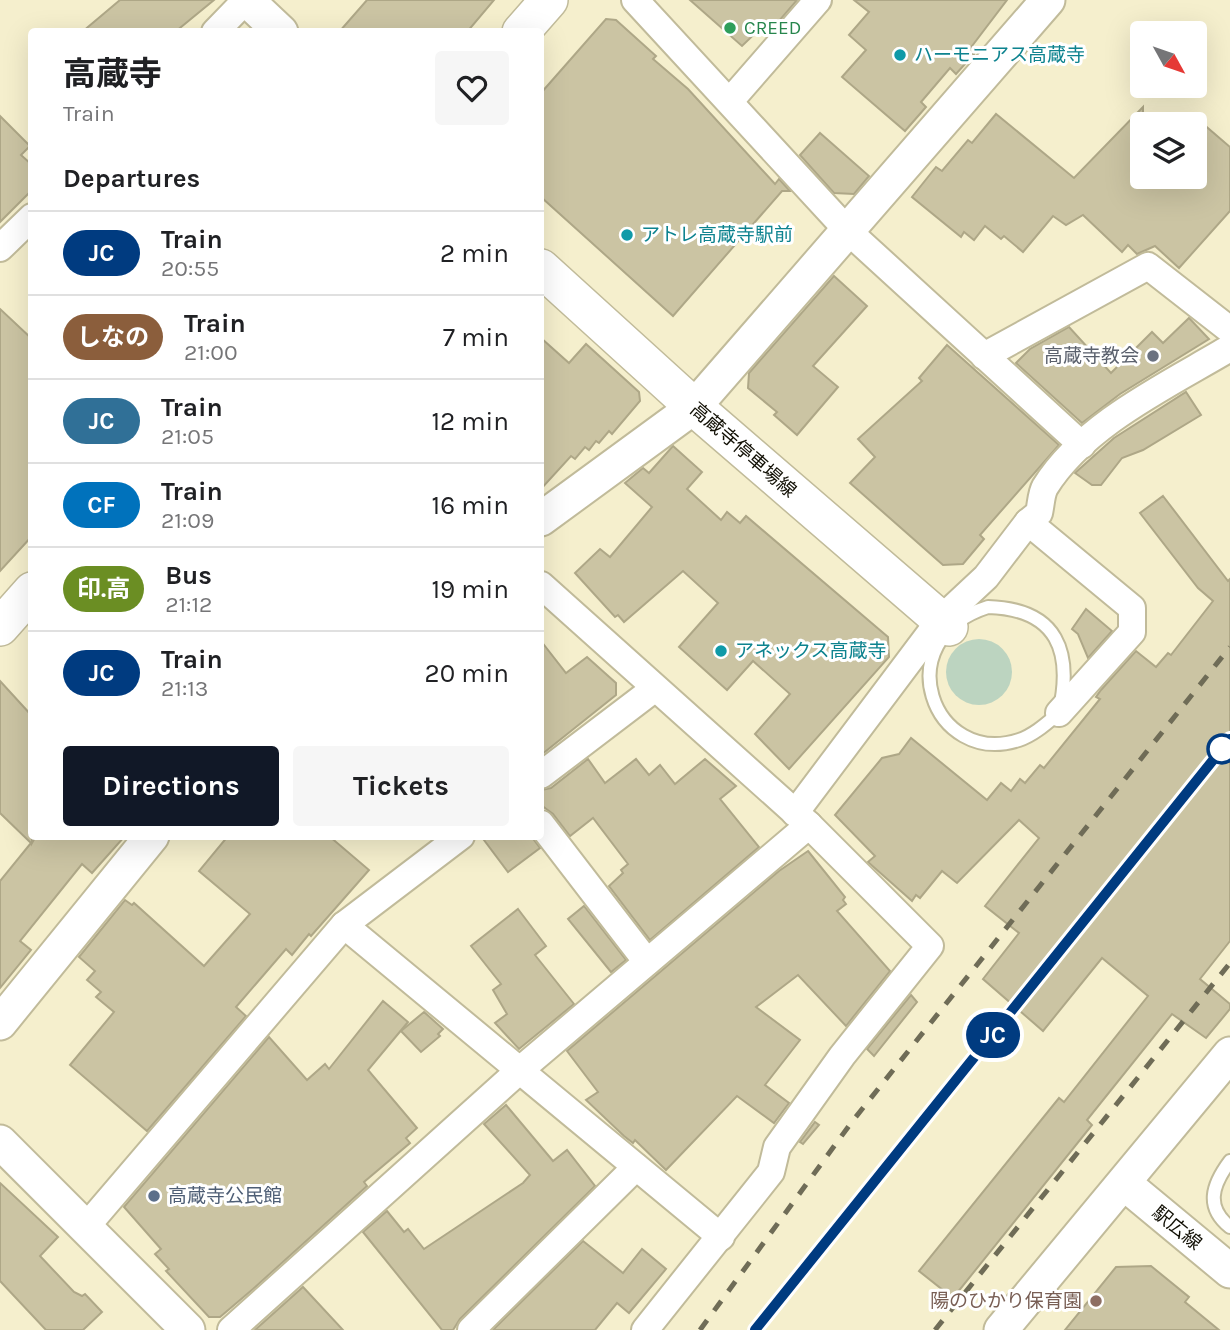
<!DOCTYPE html>
<html lang="en">
<head>
<meta charset="utf-8">
<style>
  body { margin:0; font-family:Karla,"Noto Sans JP",sans-serif; background:#f6f6f6; color:#202124; height:100vh; display:flex; flex-direction:column; font-size:26px; white-space:nowrap }
  * { box-sizing:border-box; margin:0 }
  p { font-size:23px; color:#757577 }
  .icon { flex:none; width:38px; height:38px; fill:none; stroke:currentColor; stroke-width:2; stroke-linecap:round; stroke-linejoin:round }
  .map { position:relative; flex:1; overflow:hidden }
  .sheet { position:absolute; left:28px; top:28px; width:516px; height:812px; display:flex; flex-direction:column; background:#fff; border-radius:7px; box-shadow:0 7px 28px #0002 }
  .sheet>* { flex:none }
  .badge { padding:0 14px; border-radius:23px; font-size:24px; line-height:46px }
  .needle { width:46px; rotate:130deg }
  .buttons { position:absolute; left:1130px; top:21px; display:grid; gap:14px }
  .buttons a { display:grid; place-items:center; width:77px; height:77px; border-radius:7px; background:#fff; box-shadow:0 7px 28px #0002; font-size:35px }
  .map>.badge { position:absolute; translate:-50% -50%; box-shadow:0 0 0 4px #fff }
  h2 { padding:0 35px; font-size:26px; line-height:63px }
  .round { display:grid; place-items:center; flex:none; width:74px; height:74px; border-radius:7px; background:#f6f6f6 }
  .head { display:flex; align-items:center; justify-content:space-between; height:119px; padding:0 35px }
  h1 { font-size:33px; font-weight:700; line-height:52px }
  .primary-button { display:flex; gap:14px; margin-top:auto; padding:14px 35px }
  .primary-button a { flex:1; height:80px; border-radius:7px; background:#111827; color:#fff; font-size:28px; font-weight:700; line-height:80px; text-align:center }
  .primary-button a+a { background:#f6f6f6; color:#202124 }
  ul { padding:0; list-style:none }
  li { display:flex; align-items:center; gap:21px; height:84px; padding:0 35px; border-top:2px solid #e0e0e0 }
  li div { flex:1 }
  li b { display:block; font-size:26px }
  li em { font-style:normal }
  li .badge { min-width:77px; font-weight:700; text-align:center }
  .map>svg:first-child { display:block }
  .green { fill:#bcd4c0 }
  .building { fill:#cbc4a3; stroke:#aea787; stroke-width:2 }
  .lines { fill:none; stroke-linecap:round; stroke-linejoin:round }
  .service-casing { stroke:#c1bb9a; stroke-width:16 }
  .minor-casing { stroke:#c1bb9a; stroke-width:30 }
  .tertiary-casing { stroke:#c1bb9a; stroke-width:37 }
  .secondary-casing { stroke:#c1bb9a; stroke-width:40 }
  .service { stroke:#fff; stroke-width:12 }
  .minor { stroke:#fff; stroke-width:26 }
  .tertiary { stroke:#fff; stroke-width:33 }
  .secondary { stroke:#fff; stroke-width:37 }
  .rail { stroke:#6f6c57; stroke-width:5; stroke-dasharray:12 12; stroke-linecap:butt }
  .line-casing { stroke:#fff; stroke-width:16 }
  .line { stroke:#003b80; stroke-width:10 }
  .leisure-dot { fill:#2e9e5b; stroke:#fff; stroke-width:2.5 }
  .culture-dot { fill:#0f9aa8; stroke:#fff; stroke-width:2.5 }
  .worship-dot { fill:#6b7280; stroke:#fff; stroke-width:2.5 }
  .stop-dot { fill:#fff; stroke:#003b80; stroke-width:3.5 }
  .service-dot { fill:#5c6f8a; stroke:#fff; stroke-width:2.5 }
  .education-dot { fill:#8d6e63; stroke:#fff; stroke-width:2.5 }
  .labels { text-anchor:middle; dominant-baseline:central; stroke-width:6; stroke-linejoin:round; paint-order:stroke }
  .leisure-label { font-size:19px; fill:#27864d; stroke:#fff; text-anchor:start }
  .culture-label { font-size:19px; fill:#0d838f; stroke:#fff; text-anchor:start }
  .worship-label { font-size:19px; fill:#5b616d; stroke:#fff; text-anchor:end }
  .street-label { font-size:19px; fill:#110f04; stroke:#fff }
  .service-label { font-size:19px; fill:#4e5e75; stroke:#fff; text-anchor:start }
  .education-label { font-size:19px; fill:#785e54; stroke:#fff; text-anchor:end }
</style>
</head>
<body>
<div class="map">
<svg width="1230" height="1330" viewBox="0 0 1230 1330">
  <rect width="100%" height="100%" fill="#f5efcd"/>
  <circle class="green" cx="979" cy="672" r="33"/>
  <g class="building">
    <polygon points="120,0 214,0 175,32 82,32"/>
    <polygon points="367,0 494,0 467,32 339,32"/>
    <polygon points="690,0 797,0 773,28 767,22 742,46"/>
    <polygon points="854,0 1007,0 969,50 974,54 956,74 950,68 921,102 926,107 905,131 842,77 866,50 849,35 869,12"/>
    <polygon points="606,19 616,20 656,56 653,59 688,89 775,184 779,179 790,191 782,191 673,316 541,197 541,93"/>
    <polygon points="1143,107 1143,177 1195,177 1195,117 1230,147 1230,211 1179,268 1155,246 1137,254 1128,245 1122,252 1083,215 1066,225 1053,216 1023,252 1004,236 1001,239 985,226 974,240 964,232 961,237 912,197 936,167 942,171 968,140 972,143 996,114 1074,178"/>
    <polygon points="0,116 30,146 21,155 32,165 32,190 0,222"/>
    <polygon points="820,133 869,176 854,194 834,193 800,155"/>
    <polygon points="834,276 867,306 813,366 838,387 797,435 774,415 777,412 748,388 749,373"/>
    <polygon points="0,309 32,339 32,536 0,571"/>
    <polygon points="1189,318 1209,339 1120,394 1082,423 1016,363 1030,349 1069,327 1111,373 1152,332 1163,343"/>
    <polygon points="541,338 569,363 586,344 639,392 640,401 612,434 609,431 599,443 596,441 589,450 585,447 575,459 571,456 541,489"/>
    <polygon points="947,345 1059,445 980,535 984,539 963,564 943,565 850,483 875,457 858,439 922,381 919,378"/>
    <polygon points="1186,392 1201,415 1143,450 1122,458 1101,485 1092,485 1075,473 1114,438"/>
    <polygon points="673,446 702,472 687,489 721,520 727,512 740,523 746,516 888,637 889,657 789,769 755,734 790,694 753,661 727,690 679,647 718,603 683,571 624,622 618,615 615,617 575,573 600,549 610,557 652,507 625,483 643,468 649,473"/>
    <polygon points="1163,496 1228,581 1230,579 1230,941 1200,979 1230,1004 1230,1009 1206,1038 1172,1014 1087,1120 1092,1125 953,1298 919,1271 1059,1098 1064,1102 1148,996 1102,958 1043,1031 983,979 1019,933 985,906 1039,838 1019,820 957,883 942,871 920,898 916,895 912,901 868,862 875,856 835,815 882,758 899,754 911,738 987,800 1001,783 1011,791 1020,779 1025,783 1040,765 1044,768 1100,699 1096,697 1101,690 1136,651 1156,667 1168,653 1171,655 1213,601 1198,588 1140,513"/>
    <polygon points="1086,609 1112,631 1088,658 1078,634 1072,629"/>
    <polygon points="541,641 566,673 587,657 616,683 616,695 541,755"/>
    <polygon points="0,681 32,716 32,843 36,836 125,836 92,873 82,864 20,941 31,950 0,988 0,881 31,843 0,813"/>
    <polygon points="588,759 605,783 636,759 649,775 660,765 675,784 705,759 736,786 720,799 759,847 650,940 609,886 623,873 621,870 628,864 593,818 570,836 553,814 541,805 541,790 551,788"/>
    <polygon points="228,836 329,836 369,870 311,936 309,934 292,955 286,949 236,1007 246,1016 147,1131 70,1065 114,1012 96,997 101,992 87,980 95,971 79,957 125,900 132,905 134,903 204,966 250,914 199,871"/>
    <polygon points="481,836 531,836 540,848 508,872"/>
    <polygon points="808,851 845,897 843,900 846,904 837,911 890,971 846,1026 798,975 756,1007 800,1040 765,1085 789,1103 774,1123 737,1096 666,1170 635,1140 633,1143 624,1136 586,1100 598,1092 567,1051 779,871"/>
    <polygon points="584,906 626,960 611,972 568,919"/>
    <polygon points="518,909 546,946 535,955 574,1004 519,1049 495,1023 507,1014 493,990 501,984 471,946"/>
    <polygon points="911,995 917,1002 874,1056 867,1049"/>
    <polygon points="383,1001 408,1022 368,1070 417,1128 406,1138 410,1143 364,1182 367,1186 253,1289 220,1317 209,1317 166,1271 169,1269 155,1254 161,1249 124,1207 269,1037 307,1080 325,1064 329,1069"/>
    <polygon points="424,1012 443,1029 438,1034 440,1036 421,1052 401,1031"/>
    <polygon points="506,1105 553,1161 567,1150 595,1186 460,1319 453,1330 442,1330 363,1232 387,1211 404,1232 408,1229 424,1249 523,1183 530,1175 484,1124"/>
    <polygon points="815,1122 819,1125 803,1144 800,1142"/>
    <polygon points="0,1183 58,1237 40,1256 74,1292 82,1296 85,1294 102,1312 83,1330 46,1330 0,1281"/>
    <polygon points="583,1241 623,1273 642,1249 666,1269 629,1313 617,1303 595,1330 493,1330"/>
    <polygon points="1151,1266 1189,1297 1185,1302 1219,1330 1065,1330 1116,1267"/>
    <polygon points="303,1287 343,1330 255,1330"/>
  </g>
  <g class="lines">
    <defs>
      <g id="service">
        <path d="M988 607C1058 609 1073 652 1059 713 1047 723 1034 735 1019 740 933 768 885 640 988 607Z"/>
        <path d="M1230 1161C1212 1185 1205 1207 1230 1227"/>
      </g>
      <g id="minor">
        <polyline points="635,0 848,231 1082,445"/>
        <polyline points="215,32 246,0"/>
        <polyline points="730,101 818,0"/>
        <polyline points="0,248 32,217"/>
        <polyline points="984,356 1148,266 1230,330"/>
        <polyline points="1028,522 1132,608 1132,632 1059,713"/>
        <polyline points="541,585 809,825 930,946 842,1056 777,1147 771,1172 645,1330"/>
        <polyline points="541,775 654,689"/>
        <path d="M795 813 940 620 986 577 1028 522 1039 513C1041 505 1041 494 1045 487 1084 424 1168 385 1230 348"/>
        <polyline points="541,824 647,962"/>
        <polyline points="344,925 721,1237"/>
        <polyline points="85,1228 344,925 461,836"/>
        <polyline points="231,1330 520,1070 809,825"/>
        <polyline points="471,1330 636,1167"/>
      </g>
      <g id="tertiary">
        <polyline points="247,0 281,32"/>
        <polyline points="541,519 694,407 1048,0"/>
        <polyline points="0,1023 152,836"/>
        <polyline points="0,1142 188,1330"/>
        <polyline points="1125,1184 1230,1271"/>
        <polyline points="1001,1330 1230,1054"/>
      </g>
      <g id="secondary">
        <polyline points="521,32 549,0"/>
        <polyline points="541,268 694,407 949,627"/>
        <polyline points="0,627 32,591"/>
      </g>
    </defs>
    <use href="#service" class="service-casing"/>
    <use href="#minor" class="minor-casing"/>
    <use href="#tertiary" class="tertiary-casing"/>
    <use href="#secondary" class="secondary-casing"/>
    <use href="#service" class="service"/>
    <use href="#minor" class="minor"/>
    <use href="#tertiary" class="tertiary"/>
    <use href="#secondary" class="secondary"/>
    <g class="rail">
      <polyline points="700,1330 851,1123 1230,647"/>
      <polyline points="755,1330 1230,739"/>
      <polyline points="935,1330 1230,963"/>
    </g>
  </g>
  <g class="lines">
    <defs>
      <polyline id="line" points="755,1330 1230,739"/>
    </defs>
    <use href="#line" class="line-casing"/>
    <use href="#line" class="line"/>
  </g>
  <circle class="leisure-dot" cx="730" cy="28" r="7"/>
  <g class="culture-dot">
    <circle cx="900" cy="55" r="7"/>
    <circle cx="627" cy="235" r="7"/>
    <circle cx="721" cy="651" r="7"/>
  </g>
  <circle class="worship-dot" cx="1153" cy="356" r="7"/>
  <circle class="stop-dot" cx="1222" cy="749" r="14"/>
  <circle class="service-dot" cx="154" cy="1196" r="7"/>
  <circle class="education-dot" cx="1096" cy="1301" r="7"/>
  <g class="labels">
    <g class="leisure-label">
      <text x="744" y="28">CREED</text>
    </g>
    <g class="culture-label">
      <text x="914" y="55">ハーモニアス高蔵寺</text>
      <text x="641" y="235">アトレ高蔵寺駅前</text>
      <text x="735" y="651">アネックス高蔵寺</text>
    </g>
    <g class="worship-label">
      <text x="1139" y="356">高蔵寺教会</text>
    </g>
    <g class="street-label">
      <text transform="translate(743 450) rotate(41)">高蔵寺停車場線</text>
      <text transform="translate(1177 1228) rotate(39)">駅広線</text>
    </g>
    <g class="service-label">
      <text x="168" y="1196">高蔵寺公民館</text>
    </g>
    <g class="education-label">
      <text x="1082" y="1301">陽のひかり保育園</text>
    </g>
  </g>
</svg>
<div class="buttons">
<a><svg class="needle" viewBox="-14 -14 28 28"><path d="M0-13l5 13h-10z" fill="#e53935"/><path d="M0 13l5-13h-10z" fill="#757577"/></svg></a>
<a><svg class="icon" aria-label="layers" viewBox="0 0 24 24"><path d="M12 4l9 5-9 5-9-5zM3 14l9 5 9-5"/></svg></a>
</div>
<b class="badge" style="left:993px;top:1035px;background:#003b80;color:#fff">JC</b>
<section class="sheet">
<div class="head"><div><h1>高蔵寺</h1><p>Train</p></div><a class="round"><svg class="icon" aria-label="heart" viewBox="0 0 24 24"><path d="M12 20l-8-8c-3-5 5-10 8-4 3-6 11-1 8 4z"/></svg></a></div>
<h2>Departures</h2>
<ul>
<li><span class="badge" style="background:#003b80;color:#fff">JC</span><div><b>Train</b><p>20:55</p></div><em>2 min</em></li>
<li><span class="badge" style="background:#8b5e3c;color:#fff">しなの</span><div><b>Train</b><p>21:00</p></div><em>7 min</em></li>
<li><span class="badge" style="background:#307097;color:#fff">JC</span><div><b>Train</b><p>21:05</p></div><em>12 min</em></li>
<li><span class="badge" style="background:#0072bc;color:#fff">CF</span><div><b>Train</b><p>21:09</p></div><em>16 min</em></li>
<li><span class="badge" style="background:#6b8e23;color:#fff">印.高</span><div><b>Bus</b><p>21:12</p></div><em>19 min</em></li>
<li><span class="badge" style="background:#003b80;color:#fff">JC</span><div><b>Train</b><p>21:13</p></div><em>20 min</em></li>
</ul>
<div class="primary-button"><a>Directions</a><a>Tickets</a></div>
</section>
</div>
</body>
</html>
